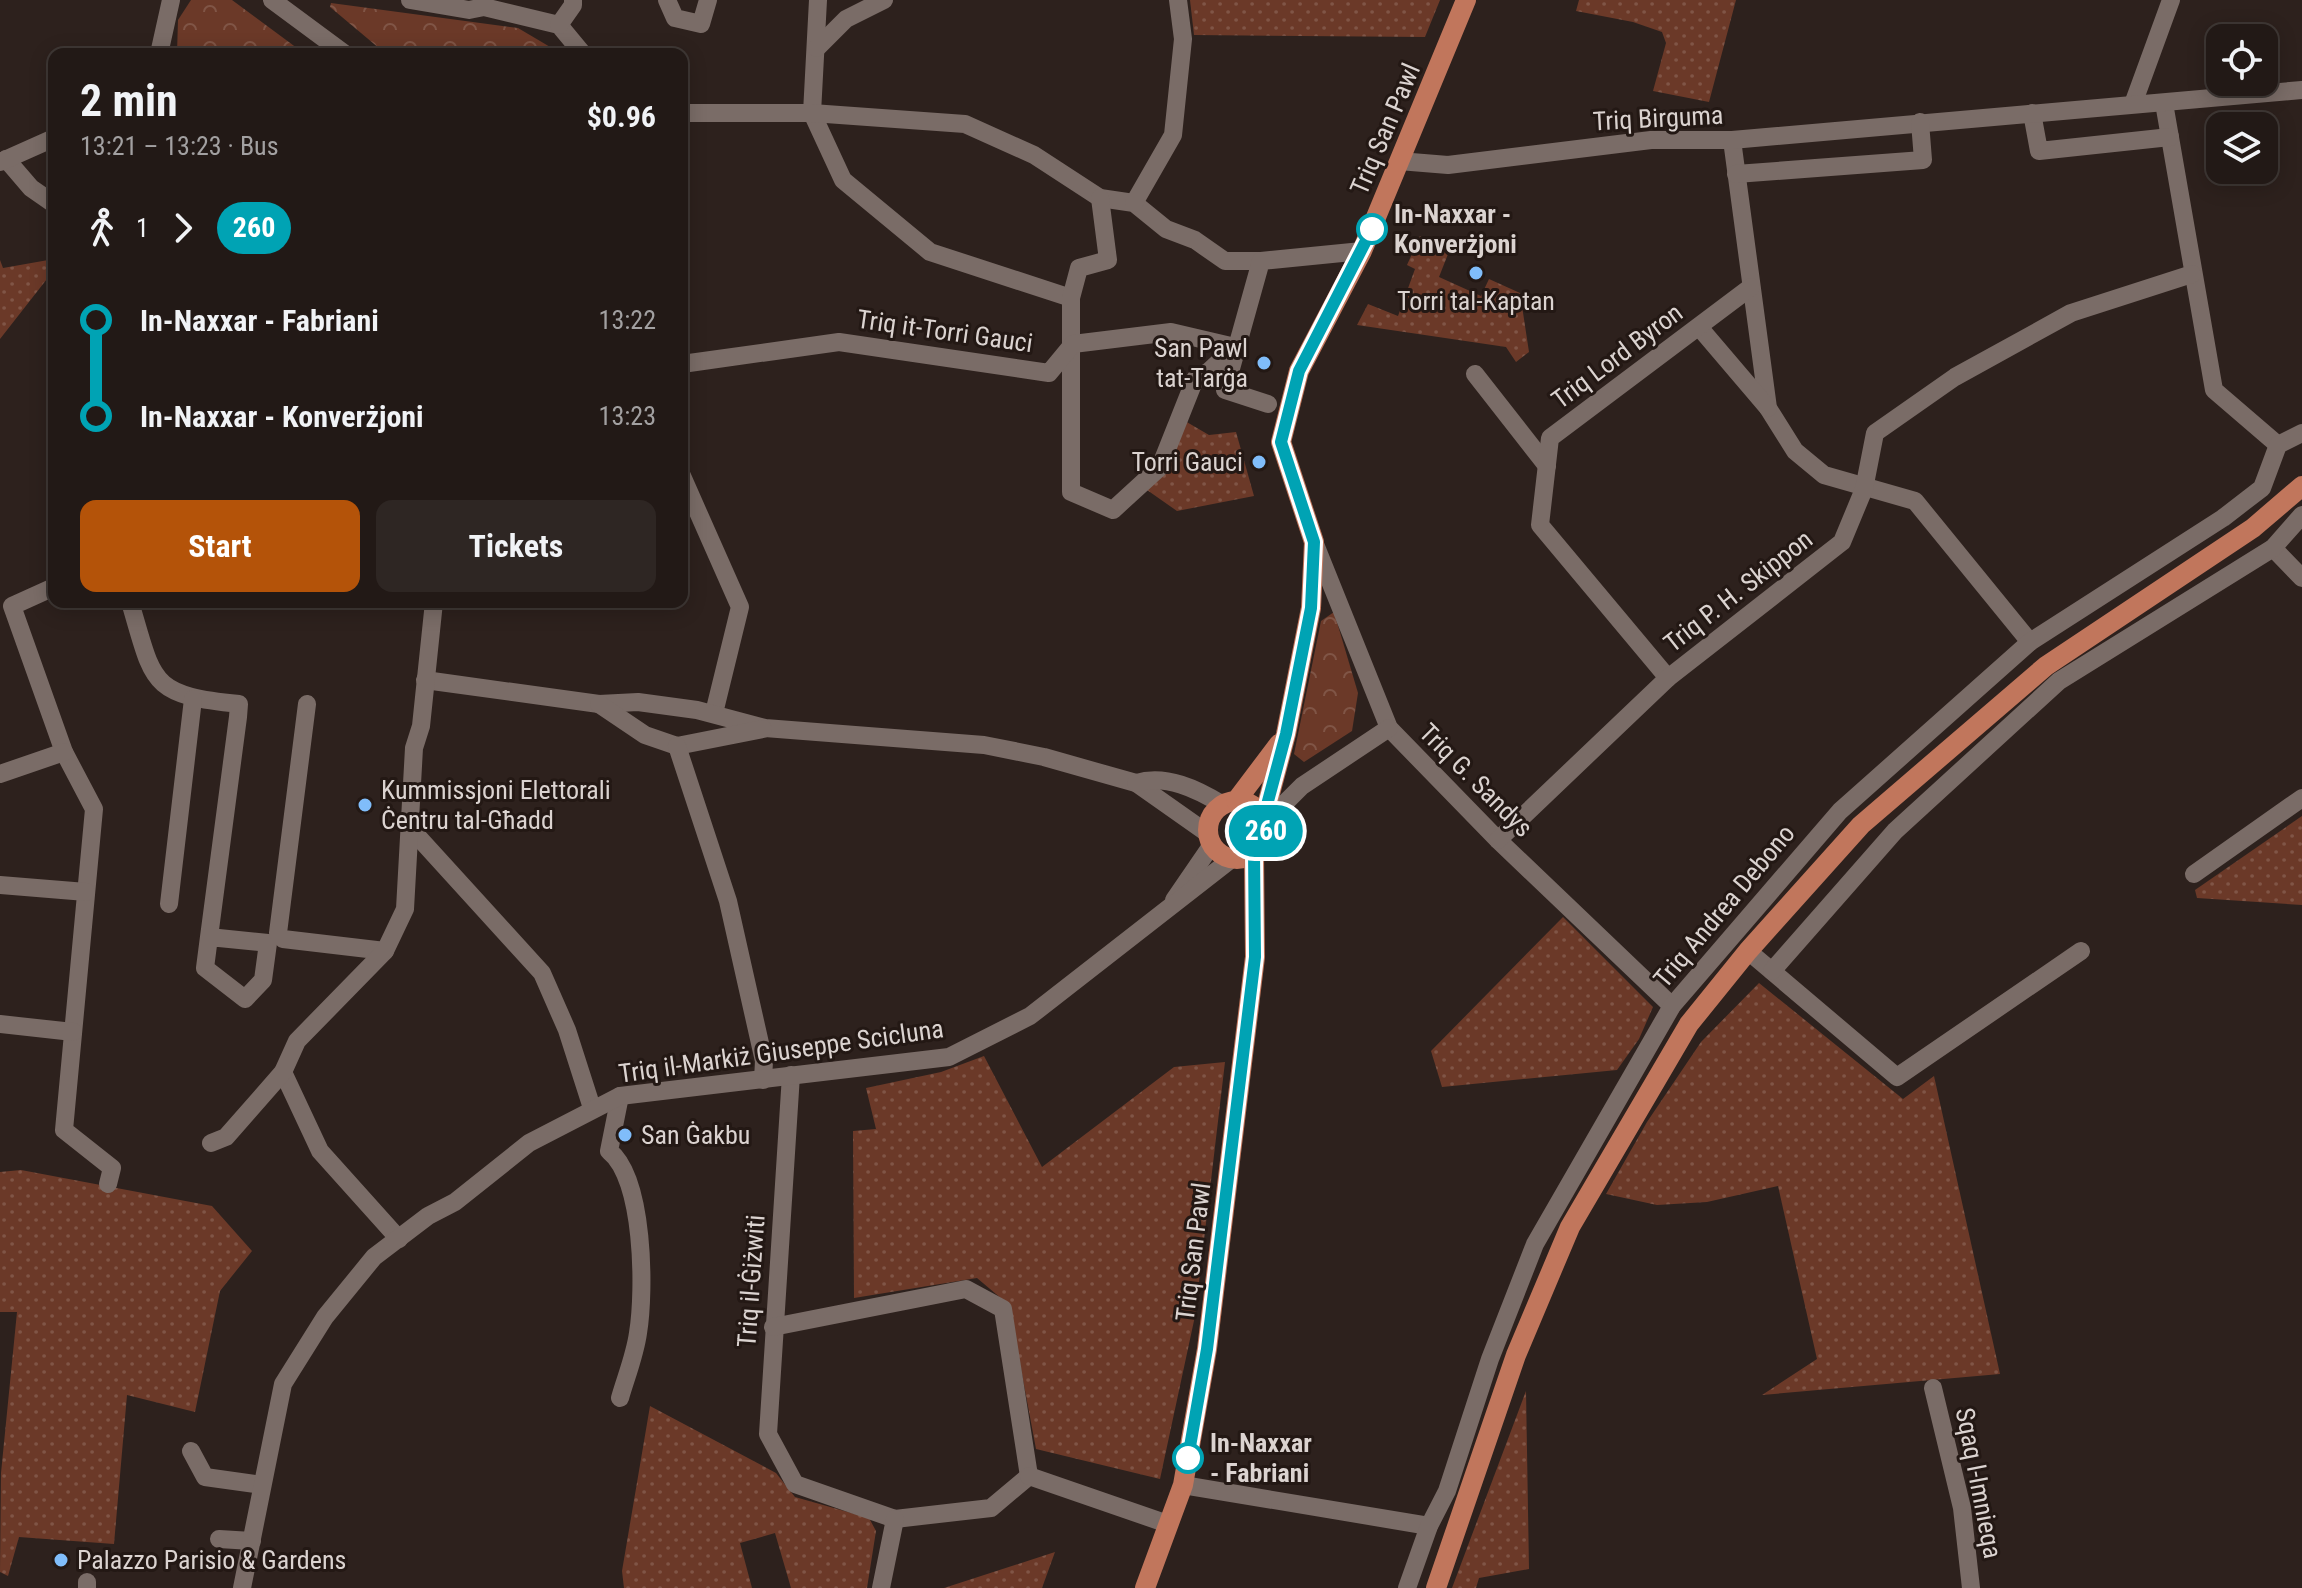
<!DOCTYPE html>
<html lang="en">
<head>
<meta charset="utf-8">
<style>
  body { margin:0; font-family:"Roboto Condensed",sans-serif; background:#2e2623; color:#f1f3f6; height:100vh; display:flex; flex-direction:column; font-size:30px; white-space:nowrap }
  * { box-sizing:border-box; margin:0 }
  p { font-size:26px; color:#a2a0a1 }
  .icon { flex:none; width:44px; height:44px; fill:none; stroke:currentColor; stroke-width:2; stroke-linecap:round; stroke-linejoin:round }
  .map { position:relative; flex:1; overflow:hidden }
  .details { position:absolute; left:48px; top:48px; width:640px; height:560px; display:flex; flex-direction:column; background:#221916; border-radius:16px; box-shadow:0 4px 20px #0003,0 0 0 2px #3f3835 }
  .details>* { flex:none }
  .badge { padding:0 16px; border-radius:26px; font-size:28px; line-height:52px }
  .tools { position:absolute; left:2206px; top:24px; display:grid; gap:16px }
  .tools a { display:grid; place-items:center; width:72px; height:72px; border-radius:16px; background:#221916; box-shadow:0 4px 20px #0003,0 0 0 2px #3f3835; font-size:40px }
  .map>.badge { position:absolute; translate:-50% -50%; box-shadow:0 0 0 4px #fff }
  .legs { display:flex; align-items:center; gap:12px; height:88px; padding:0 32px; font-size:26px }
  .legs p { margin-inline-start:auto }
  .head { display:flex; align-items:center; justify-content:space-between; height:136px; padding:0 32px }
  h1 { font-size:44px; font-weight:700; line-height:60px }
  .primary-button { display:flex; gap:16px; margin-top:auto; padding:16px 32px }
  .primary-button a { flex:1; height:92px; border-radius:16px; background:#b45309; color:#fff; font-size:32px; font-weight:700; line-height:92px; text-align:center }
  .primary-button a+a { background:#2e2623; color:#f1f3f6 }
  ul { padding:0 32px; list-style:none }
  li { display:flex; align-items:center; gap:28px; height:96px; font-size:30px }
  li i { display:grid; place-items:center; width:12px; height:100%; margin:0 10px; background:currentColor }
  li i::after { content:''; width:20px; height:20px; margin:-10px; border:6px solid; border-radius:50%; background:#221916 }
  li p { margin-inline-start:auto }
  li:first-child i { background:linear-gradient(#0000 50%,currentColor 0) }
  li:last-child i { background:linear-gradient(currentColor 50%,#0000 0) }
  .map>svg:first-child { display:block }
  .grass { fill:url(#grass-dots) }
  .forest { fill:url(#forest-crowns) }
  .lines { fill:none; stroke-linecap:round; stroke-linejoin:round }
  .minor { stroke:#7a6c67; stroke-width:18 }
  .major { stroke:#c1765c; stroke-width:20 }
  .line-1-casing { stroke:#fff; stroke-width:18 }
  .line-1 { stroke:#00a3b4; stroke-width:12 }
  .stop-1-dot { fill:#fff; stroke:#00a3b4; stroke-width:4 }
  .poi-dot { fill:#80bdfa; stroke:#231814; stroke-width:3 }
  .labels { text-anchor:middle; dominant-baseline:central; stroke-width:6; stroke-linejoin:round; paint-order:stroke }
  .street-label { font-size:26px; fill:#dbd3d0; stroke:#231814 }
  .stop-label { font-size:26px; font-weight:bold; fill:#dbd3d0; stroke:#231814; text-anchor:start }
  .poi-label { font-size:26px; fill:#dbd3d0; stroke:#231814; text-anchor:start }
</style>
</head>
<body>
<div class="map">
<svg width="2302" height="1588" viewBox="0 0 2302 1588">
  <defs>
    <pattern id="grass-dots" width="8" height="8" patternUnits="userSpaceOnUse" patternTransform="scale(2)"><rect width="8" height="8" fill="#6b3928"/><path d="M2 2h.1M6 6h.1" fill="none" stroke="#805546" stroke-width="1.8" stroke-linecap="round"/></pattern>
    <pattern id="forest-crowns" width="20" height="18" patternUnits="userSpaceOnUse" patternTransform="scale(2)"><rect width="20" height="18" fill="#6b3928"/><path d="M2 6a3 3 0 1 1 6 0M12 15a3 3 0 1 1 6 0" fill="none" stroke="#805546"/></pattern>
  </defs>
  <rect width="100%" height="100%" fill="#2d211d"/>
  <g class="grass">
    <polygon points="1190,0 1440,0 1425,37 1194,35"/>
    <polygon points="1579,0 1736,0 1709,102 1653,91 1666,43 1662,32 1633,22 1576,11"/>
    <polygon points="1420,236 1450,249 1439,277 1481,296 1489,279 1520,293 1529,352 1516,362 1506,347 1357,325 1368,304 1398,316 1415,269 1407,265"/>
    <polygon points="54,259 54,270 0,339 0,260 3,268"/>
    <polygon points="1185,421 1209,435 1236,432 1254,496 1177,511 1147,490"/>
    <polygon points="2302,816 2302,905 2197,898 2195,890"/>
    <polygon points="1563,917 1653,1007 1639,1039 1617,1070 1442,1087 1431,1051"/>
    <polygon points="1759,983 1903,1099 1934,1076 2000,1374 1762,1395 1817,1359 1778,1186 1707,1202 1657,1205 1606,1194 1647,1122 1701,1042"/>
    <polygon points="984,1056 1042,1167 1174,1067 1225,1062 1195,1316 1160,1479 1036,1449 1009,1305 977,1278 854,1298 853,1131 876,1129 866,1088 941,1072"/>
    <polygon points="21,1170 212,1206 252,1251 220,1291 195,1412 127,1395 114,1544 19,1537 8,1576 0,1572 1,1473 17,1312 0,1312 0,1172"/>
    <polygon points="1526,1391 1529,1569 1479,1578 1476,1588 1452,1588"/>
    <polygon points="650,1406 776,1473 795,1497 869,1518 876,1531 867,1588 791,1588 775,1533 740,1543 752,1588 624,1588 622,1571"/>
    <polygon points="1055,1552 1042,1588 944,1588"/>
  </g>
  <g class="forest">
    <polygon points="191,0 232,0 305,54 177,54 178,20"/>
    <polygon points="331,3 518,28 562,54 386,54 330,7"/>
    <polygon points="1334,612 1358,693 1352,731 1304,762 1294,754 1321,621"/>
  </g>
  <g class="lines">
    <g class="minor">
      <polyline points="272,0 345,54"/>
      <polyline points="410,0 469,10 484,7 559,25 583,54"/>
      <polyline points="667,0 675,18 701,24 708,0"/>
      <polyline points="818,0 812,113 843,180 930,252 1071,298"/>
      <polyline points="559,25 573,5 573,0"/>
      <polyline points="817,48 846,19 884,0"/>
      <polyline points="159,54 171,0"/>
      <polyline points="2164,103 2214,390 2278,445"/>
      <polyline points="2133,104 2171,0"/>
      <polyline points="682,113 812,113 965,124 1034,155 1100,198 1134,203 1166,229 1195,240 1225,261 1261,261"/>
      <polyline points="2032,113 2039,151 2170,137"/>
      <polyline points="1732,140 1768,408 1795,451 1824,475 1915,501 2030,642"/>
      <polyline points="6,159 31,188 54,204"/>
      <polyline points="1399,161 1448,165 1651,140 1732,140 2302,90"/>
      <polyline points="0,162 54,138"/>
      <polyline points="1736,174 1923,160 1920,122"/>
      <polyline points="1100,198 1108,260 1079,268 1071,298 1071,492 1113,510 1160,467 1195,379 1208,372 1235,347"/>
      <polyline points="1134,203 1173,135 1183,39 1178,0"/>
      <polyline points="1699,327 1768,408"/>
      <polyline points="682,364 839,342 1049,373 1073,344 1171,332 1235,347"/>
      <polyline points="1475,374 1547,466"/>
      <polyline points="1268,404 1225,390 1261,261 1362,251"/>
      <polyline points="682,476 740,607 714,713"/>
      <polyline points="1315,544 1389,728 1498,840 1672,1006"/>
      <polyline points="2273,548 2302,578"/>
      <polyline points="54,587 12,606 64,752 94,809 64,1130 112,1168 108,1184"/>
      <path d="M130 602C154 683 149 695 239 704L238 717 209 937 205 968 245 999 263 980 268 943 209 937"/>
      <polyline points="1668,678 1540,525 1550,438 1751,287"/>
      <polyline points="425,680 599,704 638,702 697,710 765,728 984,745 1044,757 1136,783 1207,833"/>
      <polyline points="307,704 278,933 283,939 385,951"/>
      <polyline points="599,704 645,735 677,746 763,729"/>
      <polyline points="677,746 728,901 764,1061 763,1080"/>
      <polyline points="0,774 64,752"/>
      <path d="M1136 783C1166 774 1197 789 1223 805"/>
      <polyline points="1267,821 1302,786 1389,728"/>
      <polyline points="410,828 542,973 567,1030 592,1108"/>
      <polyline points="1498,840 1668,678 1842,542 1864,489 1875,433 1955,377 2071,313 2192,274"/>
      <polyline points="2194,874 2302,798"/>
      <polyline points="0,885 86,892"/>
      <polyline points="1174,900 1211,846"/>
      <polyline points="169,904 193,699"/>
      <polyline points="1748,951 1897,1077 2081,951"/>
      <polyline points="1772,971 1895,831 2059,681 2273,548 2302,515"/>
      <polyline points="0,1024 73,1032"/>
      <polyline points="283,1072 320,1151 399,1239"/>
      <polyline points="791,1075 768,1434 795,1484 895,1519 991,1508 1029,1476"/>
      <polyline points="211,1143 226,1137 283,1072 297,1041 385,951 405,909 414,748 421,726 434,602"/>
      <polyline points="773,1327 966,1289 1003,1309 1029,1476"/>
      <polyline points="1933,1388 1962,1508 1971,1588"/>
      <path d="M620 1398C626 1377 635 1355 638 1333 645 1290 644 1178 609 1151L620 1096"/>
      <polyline points="191,1451 205,1477 262,1485"/>
      <polyline points="1029,1476 1168,1524"/>
      <polyline points="1183,1485 1429,1526"/>
      <polyline points="219,1539 252,1541"/>
      <polyline points="87,1588 87,1582"/>
      <polyline points="242,1588 283,1384 325,1317 374,1257 428,1216 455,1202 529,1143 620,1096 949,1057 1030,1016 1229,861"/>
      <polyline points="881,1588 895,1519"/>
      <polyline points="1407,1588 1429,1526 1447,1491 1490,1359 1535,1244 1672,1006 1840,811 2030,642 2223,518 2262,488 2278,445 2302,433"/>
    </g>
    <g class="major">
      <circle cx="1237" cy="830" r="29"/>
      <polyline points="1236,801 1279,744"/>
      <polyline points="1264,816 1286,734 1311,608 1314,542 1281,442 1299,371 1362,251 1466,0"/>
      <polyline points="1145,1588 1183,1485 1207,1349 1255,957 1254,852"/>
      <polyline points="1436,1588 1516,1355 1570,1227 1689,1024 1748,951 1861,825 2046,666 2253,528 2302,486"/>
    </g>
  </g>
  <g class="lines">
    <defs>
      <polyline id="line-1" points="1188,1458 1207,1349 1255,957 1254,852 1267,828 1264,816 1286,734 1311,608 1314,542 1281,442 1299,371 1372,229"/>
    </defs>
    <use href="#line-1" class="line-1-casing"/>
    <use href="#line-1" class="line-1"/>
  </g>
  <g class="stop-1-dot">
    <circle cx="1372" cy="229" r="14"/>
    <circle cx="1188" cy="1458" r="14"/>
  </g>
  <g class="poi-dot">
    <circle cx="1476" cy="273" r="8"/>
    <circle cx="1264" cy="363" r="8"/>
    <circle cx="1259" cy="462" r="8"/>
    <circle cx="365" cy="805" r="8"/>
    <circle cx="625" cy="1135" r="8"/>
    <circle cx="61" cy="1560" r="8"/>
  </g>
  <g class="labels">
    <g class="street-label">
      <text transform="translate(1658 118) rotate(-3)">Triq Birguma</text>
      <text transform="translate(1385 129) rotate(-67)">Triq San Pawl</text>
      <text transform="translate(945 331) rotate(8)">Triq it-Torri Gauci</text>
      <text transform="translate(1617 356) rotate(-37)">Triq Lord Byron</text>
      <text transform="translate(1738 591) rotate(-38)">Triq P. H. Skippon</text>
      <text transform="translate(1476 780) rotate(45)">Triq G. Sandys</text>
      <text transform="translate(1724 906) rotate(-50)">Triq Andrea Debono</text>
      <text transform="translate(781 1051) rotate(-8)">Triq il-Markiż Giuseppe Scicluna</text>
      <text transform="translate(1193 1252) rotate(-83)">Triq San Pawl</text>
      <text transform="translate(751 1281) rotate(-86)">Triq il-Ġiżwiti</text>
      <text transform="translate(1979 1483) rotate(79)">Sqaq l-Imnieqa</text>
    </g>
    <g class="stop-label">
      <text x="1394" y="214">In-Naxxar -<tspan x="1394" dy="30">Konverżjoni</tspan></text>
      <text x="1210" y="1443">In-Naxxar<tspan x="1210" dy="30">- Fabriani</tspan></text>
    </g>
    <g class="poi-label">
      <text x="1476" y="301" text-anchor="middle">Torri tal-Kaptan</text>
      <text x="1248" y="348" text-anchor="end">San Pawl<tspan x="1248" dy="30">tat-Tarġa</tspan></text>
      <text x="1243" y="462" text-anchor="end">Torri Gauci</text>
      <text x="381" y="790">Kummissjoni Elettorali<tspan x="381" dy="30">Ċentru tal-Għadd</tspan></text>
      <text x="641" y="1135">San Ġakbu</text>
      <text x="77" y="1560">Palazzo Parisio &amp; Gardens</text>
    </g>
  </g>
</svg>
<div class="tools">
<a><svg class="icon" aria-label="locate" viewBox="0 0 24 24"><circle cx="12" cy="12" r="6"/><path d="M12 2v4M12 18v4M2 12h4M18 12h4"/></svg></a>
<a><svg class="icon" aria-label="layers" viewBox="0 0 24 24"><path d="M12 4l9 5-9 5-9-5zM3 14l9 5 9-5"/></svg></a>
</div>
<b class="badge" style="left:1266px;top:831px;background:#00a3b4;color:#fff">260</b>
<section class="details">
<div class="head"><div><h1>2 min</h1><p>13:21 – 13:23 · Bus</p></div><b>$0.96</b></div>
<div class="legs"><svg class="icon" aria-label="walk" viewBox="0 0 24 24"><circle cx="13" cy="4" r="2"/><path d="M13 8l-2 6 4 7M11 14l-3 7M7 12l3-4h3l4 4"/></svg>1<svg class="icon" aria-label="forward" viewBox="0 0 24 24"><path d="M9 5l7 7-7 7"/></svg><b class="badge" style="background:#00a3b4;color:#fff">260</b></div>
<ul>
<li><i style="color:#00a3b4"></i><b>In-Naxxar - Fabriani</b><p>13:22</p></li>
<li><i style="color:#00a3b4"></i><b>In-Naxxar - Konverżjoni</b><p>13:23</p></li>
</ul>
<div class="primary-button"><a>Start</a><a>Tickets</a></div>
</section>
</div>
</body>
</html>
